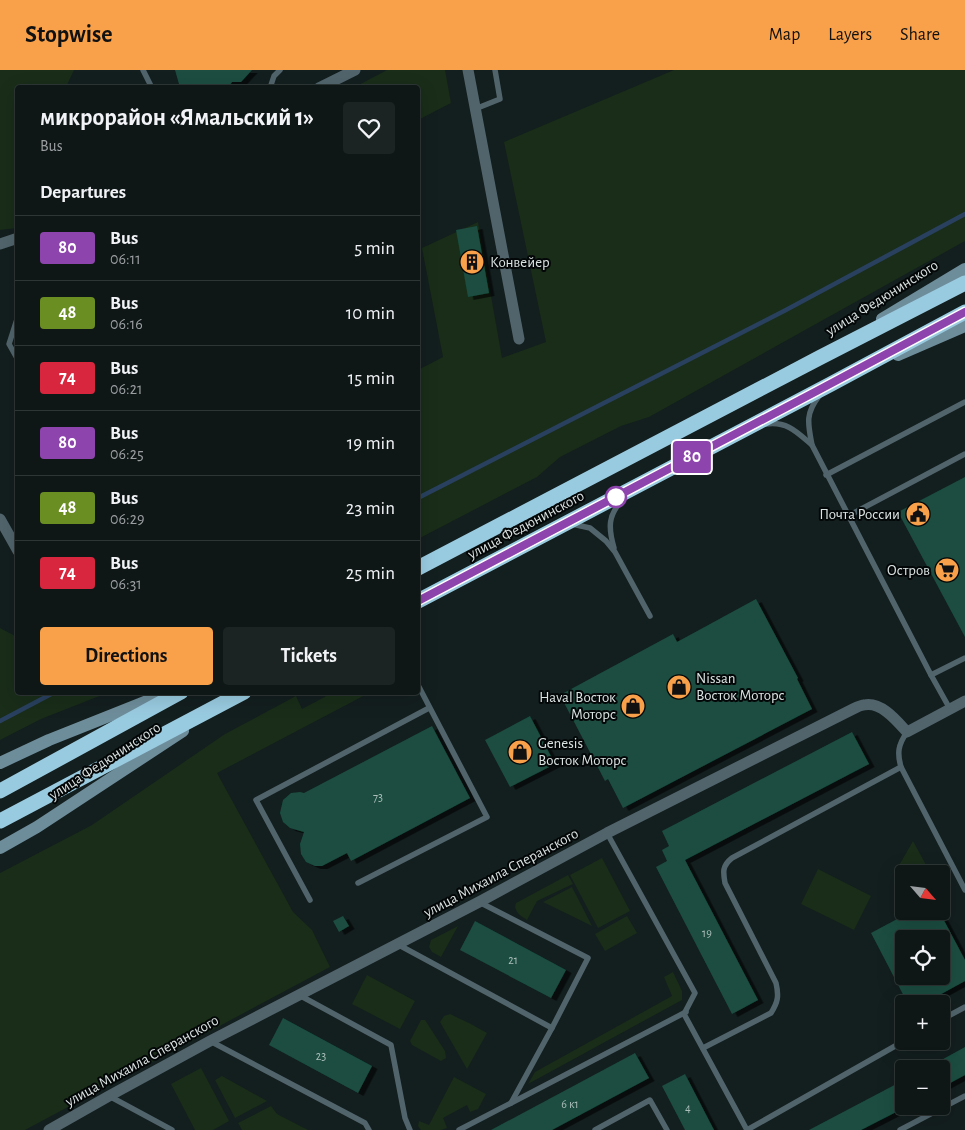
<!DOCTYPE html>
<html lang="en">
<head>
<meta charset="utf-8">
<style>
  body { margin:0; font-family:"Alegreya Sans",sans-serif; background:#1c2323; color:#f1f3f6; height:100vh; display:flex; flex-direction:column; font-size:19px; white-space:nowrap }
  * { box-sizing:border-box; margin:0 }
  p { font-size:16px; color:#9b9fa1 }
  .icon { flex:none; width:28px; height:28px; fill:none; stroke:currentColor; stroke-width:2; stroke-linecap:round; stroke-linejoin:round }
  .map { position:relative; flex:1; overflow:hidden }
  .sheet { position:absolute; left:15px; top:15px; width:405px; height:610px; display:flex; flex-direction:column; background:#0e1616; border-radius:5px; box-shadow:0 5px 20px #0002,0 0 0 1px #2e3535 }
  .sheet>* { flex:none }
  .badge { padding:0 10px; border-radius:4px; font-size:18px; line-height:32px }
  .needle { width:32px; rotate:118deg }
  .fabs { position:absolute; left:895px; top:795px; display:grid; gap:10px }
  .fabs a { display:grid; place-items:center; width:55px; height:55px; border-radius:5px; background:#0e1616; box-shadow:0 5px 20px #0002,0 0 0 1px #2e3535; font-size:25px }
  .map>.badge { position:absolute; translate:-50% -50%; box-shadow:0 0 0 2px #fff }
  h2 { padding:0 25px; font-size:19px; line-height:45px }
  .round { display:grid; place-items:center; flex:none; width:52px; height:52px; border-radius:5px; background:#1c2323 }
  .summary { display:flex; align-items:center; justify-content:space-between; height:85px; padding:0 25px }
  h1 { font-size:24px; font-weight:600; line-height:38px }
  .button { display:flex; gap:10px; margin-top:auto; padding:10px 25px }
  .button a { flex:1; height:58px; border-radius:5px; background:#f8a14a; color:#111; font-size:20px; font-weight:600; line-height:58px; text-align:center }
  .button a+a { background:#1c2323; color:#f1f3f6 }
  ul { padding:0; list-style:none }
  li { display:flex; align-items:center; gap:15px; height:65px; padding:0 25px; border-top:1px solid #2e3535 }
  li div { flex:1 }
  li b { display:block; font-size:19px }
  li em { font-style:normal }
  li .badge { min-width:55px; font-weight:700; text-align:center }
  header { display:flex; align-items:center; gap:30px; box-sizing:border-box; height:70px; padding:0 25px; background:#f8a14a; color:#111 }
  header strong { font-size:24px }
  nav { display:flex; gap:28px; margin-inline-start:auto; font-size:18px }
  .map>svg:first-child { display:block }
  .green { fill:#192d19 }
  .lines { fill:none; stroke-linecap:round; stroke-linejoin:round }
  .stream { stroke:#29415f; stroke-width:4.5 }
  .building { fill:#1a4d3f; fill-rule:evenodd; filter:url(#shadow) }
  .lane { stroke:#51646c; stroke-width:5.5 }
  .street { stroke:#51646c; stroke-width:11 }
  .secondary { stroke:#6e8d9b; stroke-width:12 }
  .highway { stroke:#99cbe0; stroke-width:15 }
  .line-casing { stroke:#fff; stroke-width:11 }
  .line { stroke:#8e44ad; stroke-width:8 }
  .stop-dot { fill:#fff; stroke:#8e44ad; stroke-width:2.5 }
  .labels { text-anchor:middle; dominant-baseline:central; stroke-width:4; stroke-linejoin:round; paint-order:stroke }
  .number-label { font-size:12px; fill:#acbeba }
  .poi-label { font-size:15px; fill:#dce3e3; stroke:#040707; text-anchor:start }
  .street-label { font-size:15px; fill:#dce3e3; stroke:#040707 }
</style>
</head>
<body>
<header>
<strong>Stopwise</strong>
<nav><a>Map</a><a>Layers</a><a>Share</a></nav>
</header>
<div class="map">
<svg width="965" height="1060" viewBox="0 0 965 1060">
  <defs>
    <filter id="shadow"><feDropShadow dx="5.5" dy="3" stdDeviation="0" flood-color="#0009"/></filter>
  </defs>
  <rect width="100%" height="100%" fill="#131e1e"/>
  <g class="green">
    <polygon points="0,0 74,0 66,17 18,18 18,121 14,128 17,130 17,158 0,160"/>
    <polygon points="387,0 445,0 451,33 418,50 418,18 355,17"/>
    <polygon points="674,0 965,0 965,171 649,347 621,356 560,387 537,407 418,469 418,300 443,287 422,178 478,152 502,288 546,272 504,72"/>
    <polygon points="0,558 17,567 18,622 107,623 41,649 0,670"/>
    <polygon points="334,622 369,623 217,703 293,842 312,860 330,897 25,1060 0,1060 0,803 92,755 225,664 296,626 302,639"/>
    <polygon points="913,771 931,804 904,804 904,813 897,799"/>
    <polygon points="602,788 630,841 598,858 570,805"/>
    <polygon points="818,799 871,826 854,860 801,834"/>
    <path d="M568 805 573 814 537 831 527 850C521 846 517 844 515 837L516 833Z"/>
    <polygon points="572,817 592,856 543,832"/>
    <polygon points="627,846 637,863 605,881 595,864"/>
    <polygon points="458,856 441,887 432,882 429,877 431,870"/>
    <polygon points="673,902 682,921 682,930 528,1014 535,1002 672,926 664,907"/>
    <polygon points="367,905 415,931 400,959 352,934"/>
    <polygon points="450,944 471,954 487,963 467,999 440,952 444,946"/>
    <polygon points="421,950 425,950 445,981 446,988 441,991 412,975 410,971"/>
    <polygon points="201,998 229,1051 213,1060 195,1060 171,1014"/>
    <polygon points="222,1006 267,1031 235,1048 215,1010"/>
    <polygon points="454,1007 486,1024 478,1039 470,1042 467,1035 443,1048 447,1058 441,1060 421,1060 418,1056 419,1051 429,1055"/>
    <polygon points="271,1036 277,1044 308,1060 242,1060 238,1053"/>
  </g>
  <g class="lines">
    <g class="stream">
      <polyline points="418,428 784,241 965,144"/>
      <polyline points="0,651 55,622"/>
    </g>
  </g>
  <g class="building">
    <polygon points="175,0 252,0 241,12 232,12 228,18 184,18 179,14"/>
    <polygon points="477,156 489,223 468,227 456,160"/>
    <polygon points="965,407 965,567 898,442"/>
    <polygon points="756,529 798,608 797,609 812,639 623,738 608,709 605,711 560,625 673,564 677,572"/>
    <polygon points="530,646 555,694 510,717 485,670"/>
    <polygon points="432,656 470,728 351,791 347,783 322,796 315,796 306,792 301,784 300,774 304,762 290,758 283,752 280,743 283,730 291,723 300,722 304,723"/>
    <polygon points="852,662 869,694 685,790 758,930 732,944 656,797 667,791 662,780 669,776 662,761"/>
    <path d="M912 841H939L965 890V911L923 934H908L871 863ZM904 869H941V906H904Z"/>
    <polygon points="343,846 349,856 339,862 333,851"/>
    <polygon points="475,851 566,900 551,928 460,880"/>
    <polygon points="283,948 372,996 358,1023 269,975"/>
    <polygon points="965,977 965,1005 941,1018 941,999 925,999"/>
    <polygon points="635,983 649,1008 552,1060 491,1060"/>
    <polygon points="685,1004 714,1060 685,1060 662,1016"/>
    <polygon points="904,1010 904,1038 861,1060 809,1060"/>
  </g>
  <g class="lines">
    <g class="lane">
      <polyline points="143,0 152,18"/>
      <polyline points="270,18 274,6 280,0"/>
      <polyline points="475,39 500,29 495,0"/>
      <polyline points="18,246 9,274 18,290"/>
      <path d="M819 326C805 344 808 354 812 375L931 605 950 639"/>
      <path d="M766 354C787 351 797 362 812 375"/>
      <polyline points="826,405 965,332"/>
      <polyline points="848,446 965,384"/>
      <polyline points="572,454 590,458 606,471 615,482 650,546"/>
      <path d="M614 478C608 457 608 445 623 429"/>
      <polyline points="931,605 965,588"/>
      <path d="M907 662C898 675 897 683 901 697L965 820"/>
      <polyline points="607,763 695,923 684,944 747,1060"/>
      <polyline points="358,813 487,747 418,615"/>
      <polyline points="310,830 256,730 429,638"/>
      <polyline points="479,832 588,888 552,958 511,1033"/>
      <polyline points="397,874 552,958"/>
      <polyline points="299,925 391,975 405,1048 410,1060"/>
      <polyline points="941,950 965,937"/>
      <polyline points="210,971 365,1053 369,1060"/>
      <path d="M703 978 771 943C778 932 779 926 776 913L725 813C723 802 722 796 732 788L901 697"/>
      <polyline points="109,1026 172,1060"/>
      <polyline points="459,1060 686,942"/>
      <polyline points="595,1060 650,1030 667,1060"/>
      <polyline points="747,1060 904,971"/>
      <polyline points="900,1060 965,1026"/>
    </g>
    <g class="street">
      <polyline points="468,0 519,269"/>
      <polyline points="319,18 355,0"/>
      <polyline points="0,174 18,168"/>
      <polyline points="0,449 18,481"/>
      <path d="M49 1060 109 1026 210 971 479 832 607 763 853 639C857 637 861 635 864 635 881 631 897 651 907 662L965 631"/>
    </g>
    <g class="secondary">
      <polyline points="882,249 965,199"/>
      <polyline points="898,285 965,256"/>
      <polyline points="0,693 49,670 167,623"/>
      <polyline points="0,778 37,757 183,661"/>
    </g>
    <g class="highway">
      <polyline points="418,498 819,288 965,213"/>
      <polyline points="418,531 831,314 965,242"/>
      <polyline points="0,721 181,622"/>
      <polyline points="0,751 244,622"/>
    </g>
  </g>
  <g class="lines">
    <defs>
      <polyline id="line" points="418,531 815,322 965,242"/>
    </defs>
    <use href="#line" class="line-casing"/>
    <use href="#line" class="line"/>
  </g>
  <defs>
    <symbol id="building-disc" viewBox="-11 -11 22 22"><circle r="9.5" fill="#f8a14a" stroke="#040707"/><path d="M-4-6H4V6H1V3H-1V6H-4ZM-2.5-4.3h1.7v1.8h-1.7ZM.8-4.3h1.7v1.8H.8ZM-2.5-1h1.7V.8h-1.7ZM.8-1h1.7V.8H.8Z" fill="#111"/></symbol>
    <symbol id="civic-disc" viewBox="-11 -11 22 22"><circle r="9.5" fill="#f8a14a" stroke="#040707"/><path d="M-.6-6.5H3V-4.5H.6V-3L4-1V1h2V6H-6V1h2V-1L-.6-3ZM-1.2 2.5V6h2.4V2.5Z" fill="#111"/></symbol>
    <symbol id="supermarket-disc" viewBox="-11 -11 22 22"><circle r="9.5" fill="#f8a14a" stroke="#040707"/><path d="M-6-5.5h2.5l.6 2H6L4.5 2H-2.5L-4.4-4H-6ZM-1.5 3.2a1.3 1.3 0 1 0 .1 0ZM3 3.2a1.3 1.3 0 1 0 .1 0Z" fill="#111"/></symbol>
    <symbol id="shop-disc" viewBox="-11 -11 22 22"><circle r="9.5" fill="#f8a14a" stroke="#040707"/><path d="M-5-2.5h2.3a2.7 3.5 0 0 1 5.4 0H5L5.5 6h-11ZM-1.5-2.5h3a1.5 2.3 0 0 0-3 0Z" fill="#111"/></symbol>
  </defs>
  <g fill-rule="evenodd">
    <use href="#building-disc" x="458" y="178" width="28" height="28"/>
    <use href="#civic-disc" x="904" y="430" width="28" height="28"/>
    <use href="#supermarket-disc" x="933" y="486" width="28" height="28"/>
    <use href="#shop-disc" x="665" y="603" width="28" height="28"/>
    <use href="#shop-disc" x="619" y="622" width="28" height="28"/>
    <use href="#shop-disc" x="506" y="668" width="28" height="28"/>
  </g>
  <circle class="stop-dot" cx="616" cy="427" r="10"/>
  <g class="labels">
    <g class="number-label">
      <text x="378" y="727">73</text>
      <text x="707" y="863">19</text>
      <text x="513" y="890">21</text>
      <text x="321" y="986">23</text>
      <text x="570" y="1034">6 к1</text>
      <text x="688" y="1038">4</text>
    </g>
    <g class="poi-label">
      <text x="490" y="192">Конвейер</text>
      <text x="900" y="444" text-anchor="end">Почта России</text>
      <text x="930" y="500" text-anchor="end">Остров</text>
      <text x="696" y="608">Nissan<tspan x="696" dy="17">Восток Моторс</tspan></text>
      <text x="616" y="627" text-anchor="end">Haval Восток<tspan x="616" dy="17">Моторс</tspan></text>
      <text x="538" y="673">Genesis<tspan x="538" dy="17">Восток Моторс</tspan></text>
    </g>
    <g class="street-label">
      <text transform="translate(882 228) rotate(-32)">улица Федюнинского</text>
      <text transform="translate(526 455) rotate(-28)">улица Федюнинского</text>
      <text transform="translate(105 691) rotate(-33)">улица Федюнинского</text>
      <text transform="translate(501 803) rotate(-28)">улица Михаила Сперанского</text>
      <text transform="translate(142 991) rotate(-29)">улица Михаила Сперанского</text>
    </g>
  </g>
</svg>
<div class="fabs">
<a><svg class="needle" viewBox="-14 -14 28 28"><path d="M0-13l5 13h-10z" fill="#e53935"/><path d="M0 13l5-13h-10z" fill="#9b9fa1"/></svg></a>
<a><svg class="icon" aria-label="locate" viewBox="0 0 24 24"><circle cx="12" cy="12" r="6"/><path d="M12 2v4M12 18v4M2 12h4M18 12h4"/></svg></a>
<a>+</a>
<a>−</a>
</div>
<b class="badge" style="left:692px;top:387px;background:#8e44ad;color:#fff">80</b>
<section class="sheet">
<div class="summary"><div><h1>микрорайон «Ямальский 1»</h1><p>Bus</p></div><a class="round"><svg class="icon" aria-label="heart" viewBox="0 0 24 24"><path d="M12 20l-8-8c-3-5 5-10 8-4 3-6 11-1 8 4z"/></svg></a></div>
<h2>Departures</h2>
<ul>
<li><span class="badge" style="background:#8e44ad;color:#fff">80</span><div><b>Bus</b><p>06:11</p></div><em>5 min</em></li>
<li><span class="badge" style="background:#6b8e23;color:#fff">48</span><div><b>Bus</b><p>06:16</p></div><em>10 min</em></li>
<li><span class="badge" style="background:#d7263d;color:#fff">74</span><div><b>Bus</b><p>06:21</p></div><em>15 min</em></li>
<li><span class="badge" style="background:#8e44ad;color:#fff">80</span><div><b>Bus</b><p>06:25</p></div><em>19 min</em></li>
<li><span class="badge" style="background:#6b8e23;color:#fff">48</span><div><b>Bus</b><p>06:29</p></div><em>23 min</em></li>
<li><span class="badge" style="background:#d7263d;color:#fff">74</span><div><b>Bus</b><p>06:31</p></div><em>25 min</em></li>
</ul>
<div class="button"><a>Directions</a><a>Tickets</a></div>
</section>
</div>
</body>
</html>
